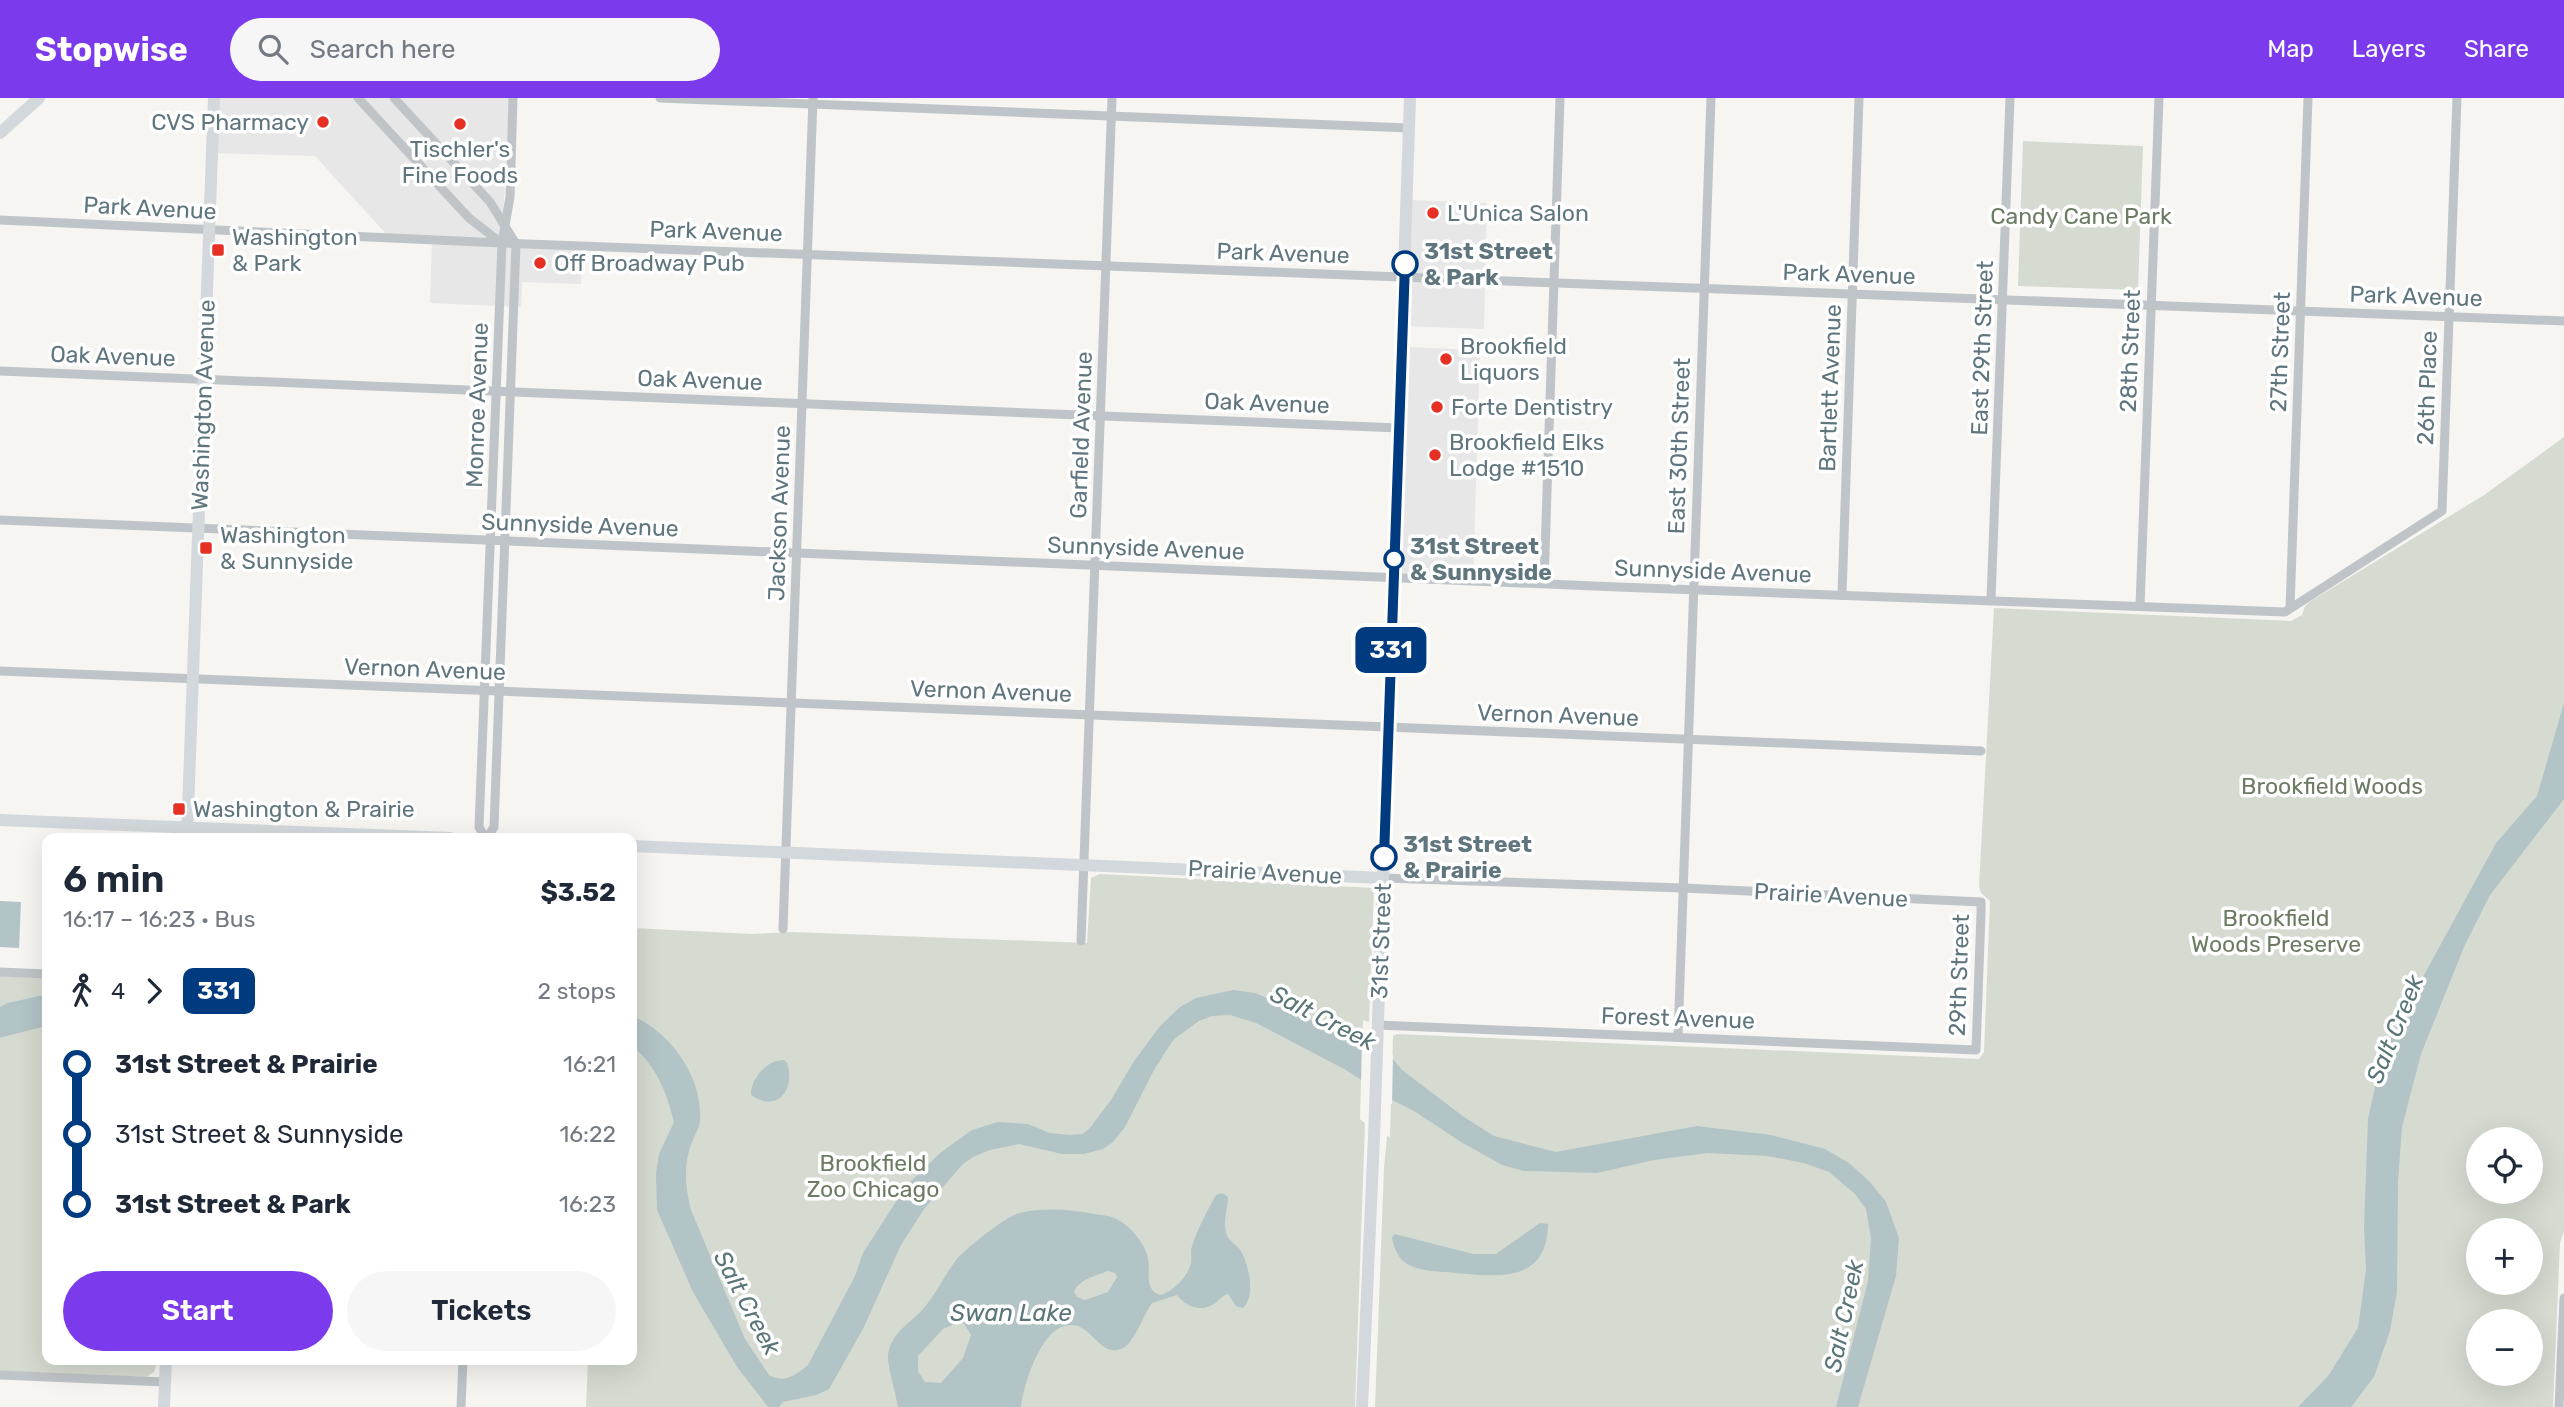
<!DOCTYPE html>
<html lang="en">
<head>
<meta charset="utf-8">
<style>
  body { margin:0; font-family:Rubik,sans-serif; background:#f6f6f7; color:#1f2937; height:100vh; display:flex; flex-direction:column; font-size:26px; white-space:nowrap }
  * { box-sizing:border-box; margin:0 }
  p { font-size:23px; color:#747a83 }
  .icon { flex:none; width:38px; height:38px; fill:none; stroke:currentColor; stroke-width:2; stroke-linecap:round; stroke-linejoin:round }
  .map { position:relative; flex:1; overflow:hidden }
  .side { position:absolute; left:42px; top:735px; width:595px; height:532px; display:flex; flex-direction:column; background:#fff; border-radius:14px; box-shadow:0 7px 28px #0002 }
  .side>* { flex:none }
  .badge { padding:0 14px; border-radius:10px; font-size:24px; line-height:46px }
  .fabs { position:absolute; left:2466px; top:1029px; display:grid; gap:14px }
  .fabs a { display:grid; place-items:center; width:77px; height:77px; border-radius:50%; background:#fff; box-shadow:0 7px 28px #0002; font-size:35px }
  .map>.badge { position:absolute; translate:-50% -50%; box-shadow:0 0 0 4px #fff }
  .legs { display:flex; align-items:center; gap:10px; height:77px; padding:0 21px; font-size:23px }
  .legs p { margin-inline-start:auto }
  .overview { display:flex; align-items:center; justify-content:space-between; height:119px; padding:0 21px }
  h1 { font-size:38px; font-weight:600; line-height:52px }
  .button { display:flex; gap:14px; margin-top:auto; padding:14px 21px }
  .button a { flex:1; height:80px; border-radius:42px; background:#7c3aed; color:#fff; font-size:28px; font-weight:600; line-height:80px; text-align:center }
  .button a+a { background:#f6f6f7; color:#1f2937 }
  ul { padding:0 21px; list-style:none }
  li { display:flex; align-items:center; gap:24px; height:70px; font-size:26px }
  li i { display:grid; place-items:center; width:10px; height:100%; margin:0 9px; background:currentColor }
  li i::after { content:''; width:18px; height:18px; margin:-9px; border:5px solid; border-radius:50%; background:#fff }
  li p { margin-inline-start:auto }
  li:first-child i { background:linear-gradient(#0000 50%,currentColor 0) }
  li:last-child i { background:linear-gradient(currentColor 50%,#0000 0) }
  header { display:flex; align-items:center; gap:42px; box-sizing:border-box; height:98px; padding:0 35px; background:#7c3aed; color:#fff }
  header strong { font-size:33px }
  nav { display:flex; gap:38px; margin-inline-start:auto; font-size:24px }
  .search { width:490px; height:63px; background:#f6f6f7; display:flex; align-items:center; gap:18px; box-sizing:border-box; padding:0 24px; border-radius:38px; color:#747a83; font-size:26px }
  .map>svg:first-child { display:block }
  .built { fill:#e6e7e6 }
  .green { fill:#d6dbd1; fill-rule:evenodd }
  .water { fill:#b3c4c6; fill-rule:evenodd }
  .pier { fill:#f6f5f2 }
  .lines { fill:none; stroke-linecap:round; stroke-linejoin:round }
  .street { stroke:#bec4c7; stroke-width:9 }
  .secondary { stroke:#d2d8db; stroke-width:12 }
  .line-1-casing { stroke:#fff; stroke-width:16 }
  .line-1 { stroke:#003b80; stroke-width:10 }
  .poi-dot { fill:#e53023; stroke:#fff; stroke-width:2.5 }
  .stop-1-dot { fill:#fff; stroke:#003b80; stroke-width:3.5 }
  .labels { text-anchor:middle; dominant-baseline:central; stroke-width:7; stroke-linejoin:round; paint-order:stroke }
  .poi-label { font-size:23px; fill:#60767e; stroke:#fff; text-anchor:start }
  .street-label { font-size:23px; fill:#60767e; stroke:#fff }
  .park-label { font-size:23px; fill:#6c7b63; stroke:#fff }
  .stop-label { font-size:23px; font-weight:bold; fill:#60767e; stroke:#fff; text-anchor:start }
  .water-label { font-size:24px; font-style:italic; fill:#5b7679; stroke:#fff }
</style>
</head>
<body>
<header>
<strong>Stopwise</strong>
<div class="search"><svg class="icon" aria-label="search" viewBox="0 0 24 24"><circle cx="10" cy="10" r="6"/><path d="M15 15l6 6"/></svg>Search here</div>
<nav><a>Map</a><a>Layers</a><a>Share</a></nav>
</header>
<div class="map">
<svg width="2564" height="1309" viewBox="0 0 2564 1309">
  <rect width="100%" height="100%" fill="#f6f5f2"/>
  <g class="built">
    <polygon points="214,0 509,0 502,145 582,148 581,186 522,184 521,209 430,205 432,142 389,139 315,58 212,55"/>
    <polygon points="1410,102 1487,105 1484,231 1405,228"/>
    <polygon points="1405,249 1480,252 1473,486 1397,483"/>
  </g>
  <g class="green">
    <polygon points="2023,43 2143,48 2138,192 2018,188"/>
    <path d="M2564 339V1133L2560 1145 2553 1309H1375L1384 1070 1387 1038 1390 1039 1393 938 1397 936 1979 961 1984 954 1990 803 1981 795 1979 788 1994 510 2291 523 2302 517 2305 508 2311 503 2484 397ZM2478 1041H2530V1094H2478ZM2478 1132H2530V1185H2478ZM2478 1223H2530V1276H2478Z"/>
    <polygon points="1100,776 1374,790 1369,924 1363,922 1362,945 1345,971 1361,982 1360,1021 1365,1025 1355,1309 586,1309 588,1262 632,1262 632,830 752,836 792,834 1087,845 1091,780"/>
    <polygon points="0,878 47,880 47,896 7,905 0,909"/>
    <polygon points="47,928 47,1262 158,1262 154,1274 146,1279 0,1273 0,940"/>
  </g>
  <g class="water">
    <polygon points="2564,605 2564,701 2490,797 2464,849 2421,956 2402,1029 2398,1084 2397,1194 2390,1233 2374,1279 2351,1309 2298,1309 2328,1278 2358,1230 2366,1171 2364,1130 2368,1021 2378,975 2394,932 2496,745 2537,698"/>
    <polygon points="0,803 21,804 19,850 0,849"/>
    <path d="M1233 892 1255 895 1272 902 1347 941 1362 945 1393 961 1402 972 1464 1019 1494 1038 1556 1054 1697 1028 1771 1037 1825 1051 1849 1065 1870 1084 1886 1104 1899 1140 1896 1178 1858 1309H1836L1868 1183 1871 1140 1866 1111 1855 1096 1829 1074 1804 1065 1767 1058 1708 1055 1654 1062 1597 1075 1524 1073 1502 1067 1461 1044 1414 1013 1392 1002 1344 971 1256 925 1230 917 1212 918 1199 923 1173 942 1153 974 1125 1029 1113 1044 1103 1051 1084 1056H1062L1019 1046 990 1052 973 1059 962 1067 924 1111 901 1147 863 1231 829 1291 816 1297 783 1304 779 1309H768L737 1269 693 1194 657 1112 656 1075 659 1056 674 1024C667 995 656 967 632 948V918C670 933 703 979 700 1022 700 1029 695 1036 693 1042 683 1065 685 1089 691 1112L745 1241 769 1277C785 1286 795 1277 808 1267L855 1178 863 1155 906 1088 940 1055 972 1032 998 1024 1028 1026 1050 1035 1069 1037 1082 1036 1089 1031 1111 1002 1134 963 1160 928 1180 909 1196 900Z"/>
    <polygon points="47,896 47,928 0,940 0,909 7,905"/>
    <path d="M784 962 787 965C796 991 777 1016 751 997 750 981 768 961 784 962Z"/>
    <path d="M1222 1095 1228 1099C1228 1111 1222 1125 1227 1137 1229 1143 1237 1147 1241 1153 1249 1168 1256 1198 1243 1210L1236 1208 1228 1196C1221 1198 1220 1202 1214 1206 1199 1215 1186 1208 1177 1197L1152 1205C1144 1216 1134 1245 1123 1250 1101 1261 1093 1229 1073 1227 1042 1224 1024 1286 1021 1309H898C896 1297 887 1266 888 1257 891 1234 910 1226 923 1211 936 1196 944 1178 956 1162 965 1151 1007 1117 1020 1115 1041 1110 1067 1111 1089 1115 1098 1117 1112 1117 1120 1123 1132 1130 1145 1146 1148 1160 1151 1174 1143 1192 1161 1197 1174 1192 1188 1179 1191 1165 1192 1159 1190 1154 1192 1148 1198 1130 1207 1113 1216 1097ZM1108 1173 1115 1175 1117 1179 1108 1194 1085 1202 1077 1199 1074 1194C1079 1181 1096 1178 1108 1173ZM957 1225 964 1226 971 1237 963 1260 941 1285 925 1284 918 1273V1258L943 1231Z"/>
    <path d="M1540 1125 1548 1126C1547 1185 1499 1179 1455 1175 1440 1173 1420 1174 1407 1166 1398 1161 1393 1148 1392 1139L1395 1136 1473 1156H1496Z"/>
  </g>
  <polygon class="pier" points="1362,941 1393,957 1392,1006 1361,986"/>
  <g class="lines">
    <g class="street">
      <polyline points="358,0 469,120 500,144"/>
      <polyline points="394,0 490,104 516,146 494,729 487,740"/>
      <polyline points="660,0 1409,30"/>
      <polyline points="0,122 502,145 2564,223"/>
      <polyline points="0,273 1399,330"/>
      <polyline points="0,422 1618,489 2285,514 2442,413 2457,0"/>
      <polyline points="1544,485 1560,0"/>
      <polyline points="1842,497 1859,0"/>
      <polyline points="1991,502 2010,0"/>
      <polyline points="2140,508 2159,0"/>
      <polyline points="2290,510 2308,0"/>
      <polyline points="0,573 1981,653"/>
      <polyline points="485,740 479,729 502,145 510,99 513,0"/>
      <polyline points="783,831 813,0"/>
      <polyline points="1081,843 1112,0"/>
      <polyline points="0,874 47,876"/>
      <polyline points="1378,927 1976,952 1981,816 1981,804 1683,790 1383,780"/>
      <polyline points="1678,939 1711,0"/>
      <polyline points="0,1277 165,1284"/>
      <polyline points="461,1309 463,1262"/>
      <polyline points="2559,1309 2564,1200"/>
    </g>
    <g class="secondary">
      <polyline points="0,35 39,0"/>
      <polyline points="0,722 450,740"/>
      <polyline points="187,740 214,0"/>
      <polyline points="632,748 1383,780"/>
      <polyline points="164,1309 166,1262"/>
      <polyline points="1362,1309 1374,1039 1410,0"/>
    </g>
  </g>
  <g class="lines">
    <defs>
      <polyline id="line-1" points="1384,759 1405,166"/>
    </defs>
    <use href="#line-1" class="line-1-casing"/>
    <use href="#line-1" class="line-1"/>
  </g>
  <g class="poi-dot">
    <circle cx="323" cy="24" r="7"/>
    <circle cx="460" cy="26" r="7"/>
    <circle cx="1433" cy="115" r="7"/>
    <rect x="211" y="145" width="14" height="14" rx="3.5"/>
    <circle cx="540" cy="165" r="7"/>
    <circle cx="1446" cy="261" r="7"/>
    <circle cx="1437" cy="309" r="7"/>
    <circle cx="1435" cy="357" r="7"/>
    <rect x="199" y="443" width="14" height="14" rx="3.5"/>
    <rect x="172" y="704" width="14" height="14" rx="3.5"/>
  </g>
  <g class="stop-1-dot">
    <circle cx="1405" cy="166" r="12"/>
    <circle cx="1394" cy="461" r="9"/>
    <circle cx="1384" cy="759" r="12"/>
  </g>
  <g class="labels">
    <g class="poi-label">
      <text x="309" y="24" text-anchor="end">CVS Pharmacy</text>
      <text x="460" y="51" text-anchor="middle">Tischler's<tspan x="460" dy="26">Fine Foods</tspan></text>
      <text x="1447" y="115">L'Unica Salon</text>
      <text x="232" y="139">Washington<tspan x="232" dy="26">&amp; Park</tspan></text>
      <text x="554" y="165">Off Broadway Pub</text>
      <text x="1460" y="248">Brookfield<tspan x="1460" dy="26">Liquors</tspan></text>
      <text x="1451" y="309">Forte Dentistry</text>
      <text x="1449" y="344">Brookfield Elks<tspan x="1449" dy="26">Lodge #1510</tspan></text>
      <text x="220" y="437">Washington<tspan x="220" dy="26">&amp; Sunnyside</tspan></text>
      <text x="193" y="711">Washington &amp; Prairie</text>
    </g>
    <g class="street-label">
      <text transform="translate(150 110) rotate(3)">Park Avenue</text>
      <text transform="translate(716 133) rotate(2)">Park Avenue</text>
      <text transform="translate(1283 155) rotate(2)">Park Avenue</text>
      <text transform="translate(1849 176) rotate(2)">Park Avenue</text>
      <text transform="translate(2416 198) rotate(2)">Park Avenue</text>
      <text transform="translate(1982 250) rotate(-88)">East 29th Street</text>
      <text transform="translate(2130 253) rotate(-88)">28th Street</text>
      <text transform="translate(2280 254) rotate(-88)">27th Street</text>
      <text transform="translate(113 258) rotate(2)">Oak Avenue</text>
      <text transform="translate(700 282) rotate(2)">Oak Avenue</text>
      <text transform="translate(1830 290) rotate(-88)">Bartlett Avenue</text>
      <text transform="translate(2427 290) rotate(-88)">26th Place</text>
      <text transform="translate(1267 305) rotate(2)">Oak Avenue</text>
      <text transform="translate(203 307) rotate(-88)">Washington Avenue</text>
      <text transform="translate(477 307) rotate(-88)">Monroe Avenue</text>
      <text transform="translate(1081 337) rotate(-88)">Garfield Avenue</text>
      <text transform="translate(1679 348) rotate(-88)">East 30th Street</text>
      <text transform="translate(779 415) rotate(-88)">Jackson Avenue</text>
      <text transform="translate(580 427) rotate(2)">Sunnyside Avenue</text>
      <text transform="translate(1146 450) rotate(2)">Sunnyside Avenue</text>
      <text transform="translate(1713 473) rotate(2)">Sunnyside Avenue</text>
      <text transform="translate(425 571) rotate(2)">Vernon Avenue</text>
      <text transform="translate(991 593) rotate(2)">Vernon Avenue</text>
      <text transform="translate(1558 617) rotate(2)">Vernon Avenue</text>
      <text transform="translate(1265 774) rotate(3)">Prairie Avenue</text>
      <text transform="translate(1831 797) rotate(3)">Prairie Avenue</text>
      <text transform="translate(1381 843) rotate(-88)">31st Street</text>
      <text transform="translate(1959 877) rotate(-88)">29th Street</text>
      <text transform="translate(1678 920) rotate(2)">Forest Avenue</text>
    </g>
    <g class="park-label">
      <text x="2081" y="118">Candy Cane Park</text>
      <text x="2332" y="688">Brookfield Woods</text>
      <text x="2276" y="820">Brookfield<tspan x="2276" dy="26">Woods Preserve</tspan></text>
      <text x="873" y="1065">Brookfield<tspan x="873" dy="26">Zoo Chicago</tspan></text>
    </g>
    <g class="stop-label">
      <text x="1424" y="153">31st Street<tspan x="1424" dy="26">&amp; Park</tspan></text>
      <text x="1410" y="448">31st Street<tspan x="1410" dy="26">&amp; Sunnyside</tspan></text>
      <text x="1403" y="746">31st Street<tspan x="1403" dy="26">&amp; Prairie</tspan></text>
    </g>
    <g class="water-label">
      <text transform="translate(1323 920) rotate(27)">Salt Creek</text>
      <text transform="translate(2395 931) rotate(-68)">Salt Creek</text>
      <text transform="translate(747 1205) rotate(62)">Salt Creek</text>
      <text x="1011" y="1215">Swan Lake</text>
      <text transform="translate(1844 1218) rotate(-78)">Salt Creek</text>
    </g>
  </g>
</svg>
<div class="fabs">
<a><svg class="icon" aria-label="locate" viewBox="0 0 24 24"><circle cx="12" cy="12" r="6"/><path d="M12 2v4M12 18v4M2 12h4M18 12h4"/></svg></a>
<a>+</a>
<a>−</a>
</div>
<b class="badge" style="left:1391px;top:552px;background:#003b80;color:#fff">331</b>
<section class="side">
<div class="overview"><div><h1>6 min</h1><p>16:17 – 16:23 · Bus</p></div><b>$3.52</b></div>
<div class="legs"><svg class="icon" aria-label="walk" viewBox="0 0 24 24"><circle cx="13" cy="4" r="2"/><path d="M13 8l-2 6 4 7M11 14l-3 7M7 12l3-4h3l4 4"/></svg>4<svg class="icon" aria-label="forward" viewBox="0 0 24 24"><path d="M9 5l7 7-7 7"/></svg><b class="badge" style="background:#003b80;color:#fff">331</b><p>2 stops</p></div>
<ul>
<li><i style="color:#003b80"></i><b>31st Street &amp; Prairie</b><p>16:21</p></li>
<li><i style="color:#003b80"></i><span>31st Street &amp; Sunnyside</span><p>16:22</p></li>
<li><i style="color:#003b80"></i><b>31st Street &amp; Park</b><p>16:23</p></li>
</ul>
<div class="button"><a>Start</a><a>Tickets</a></div>
</section>
</div>
</body>
</html>
